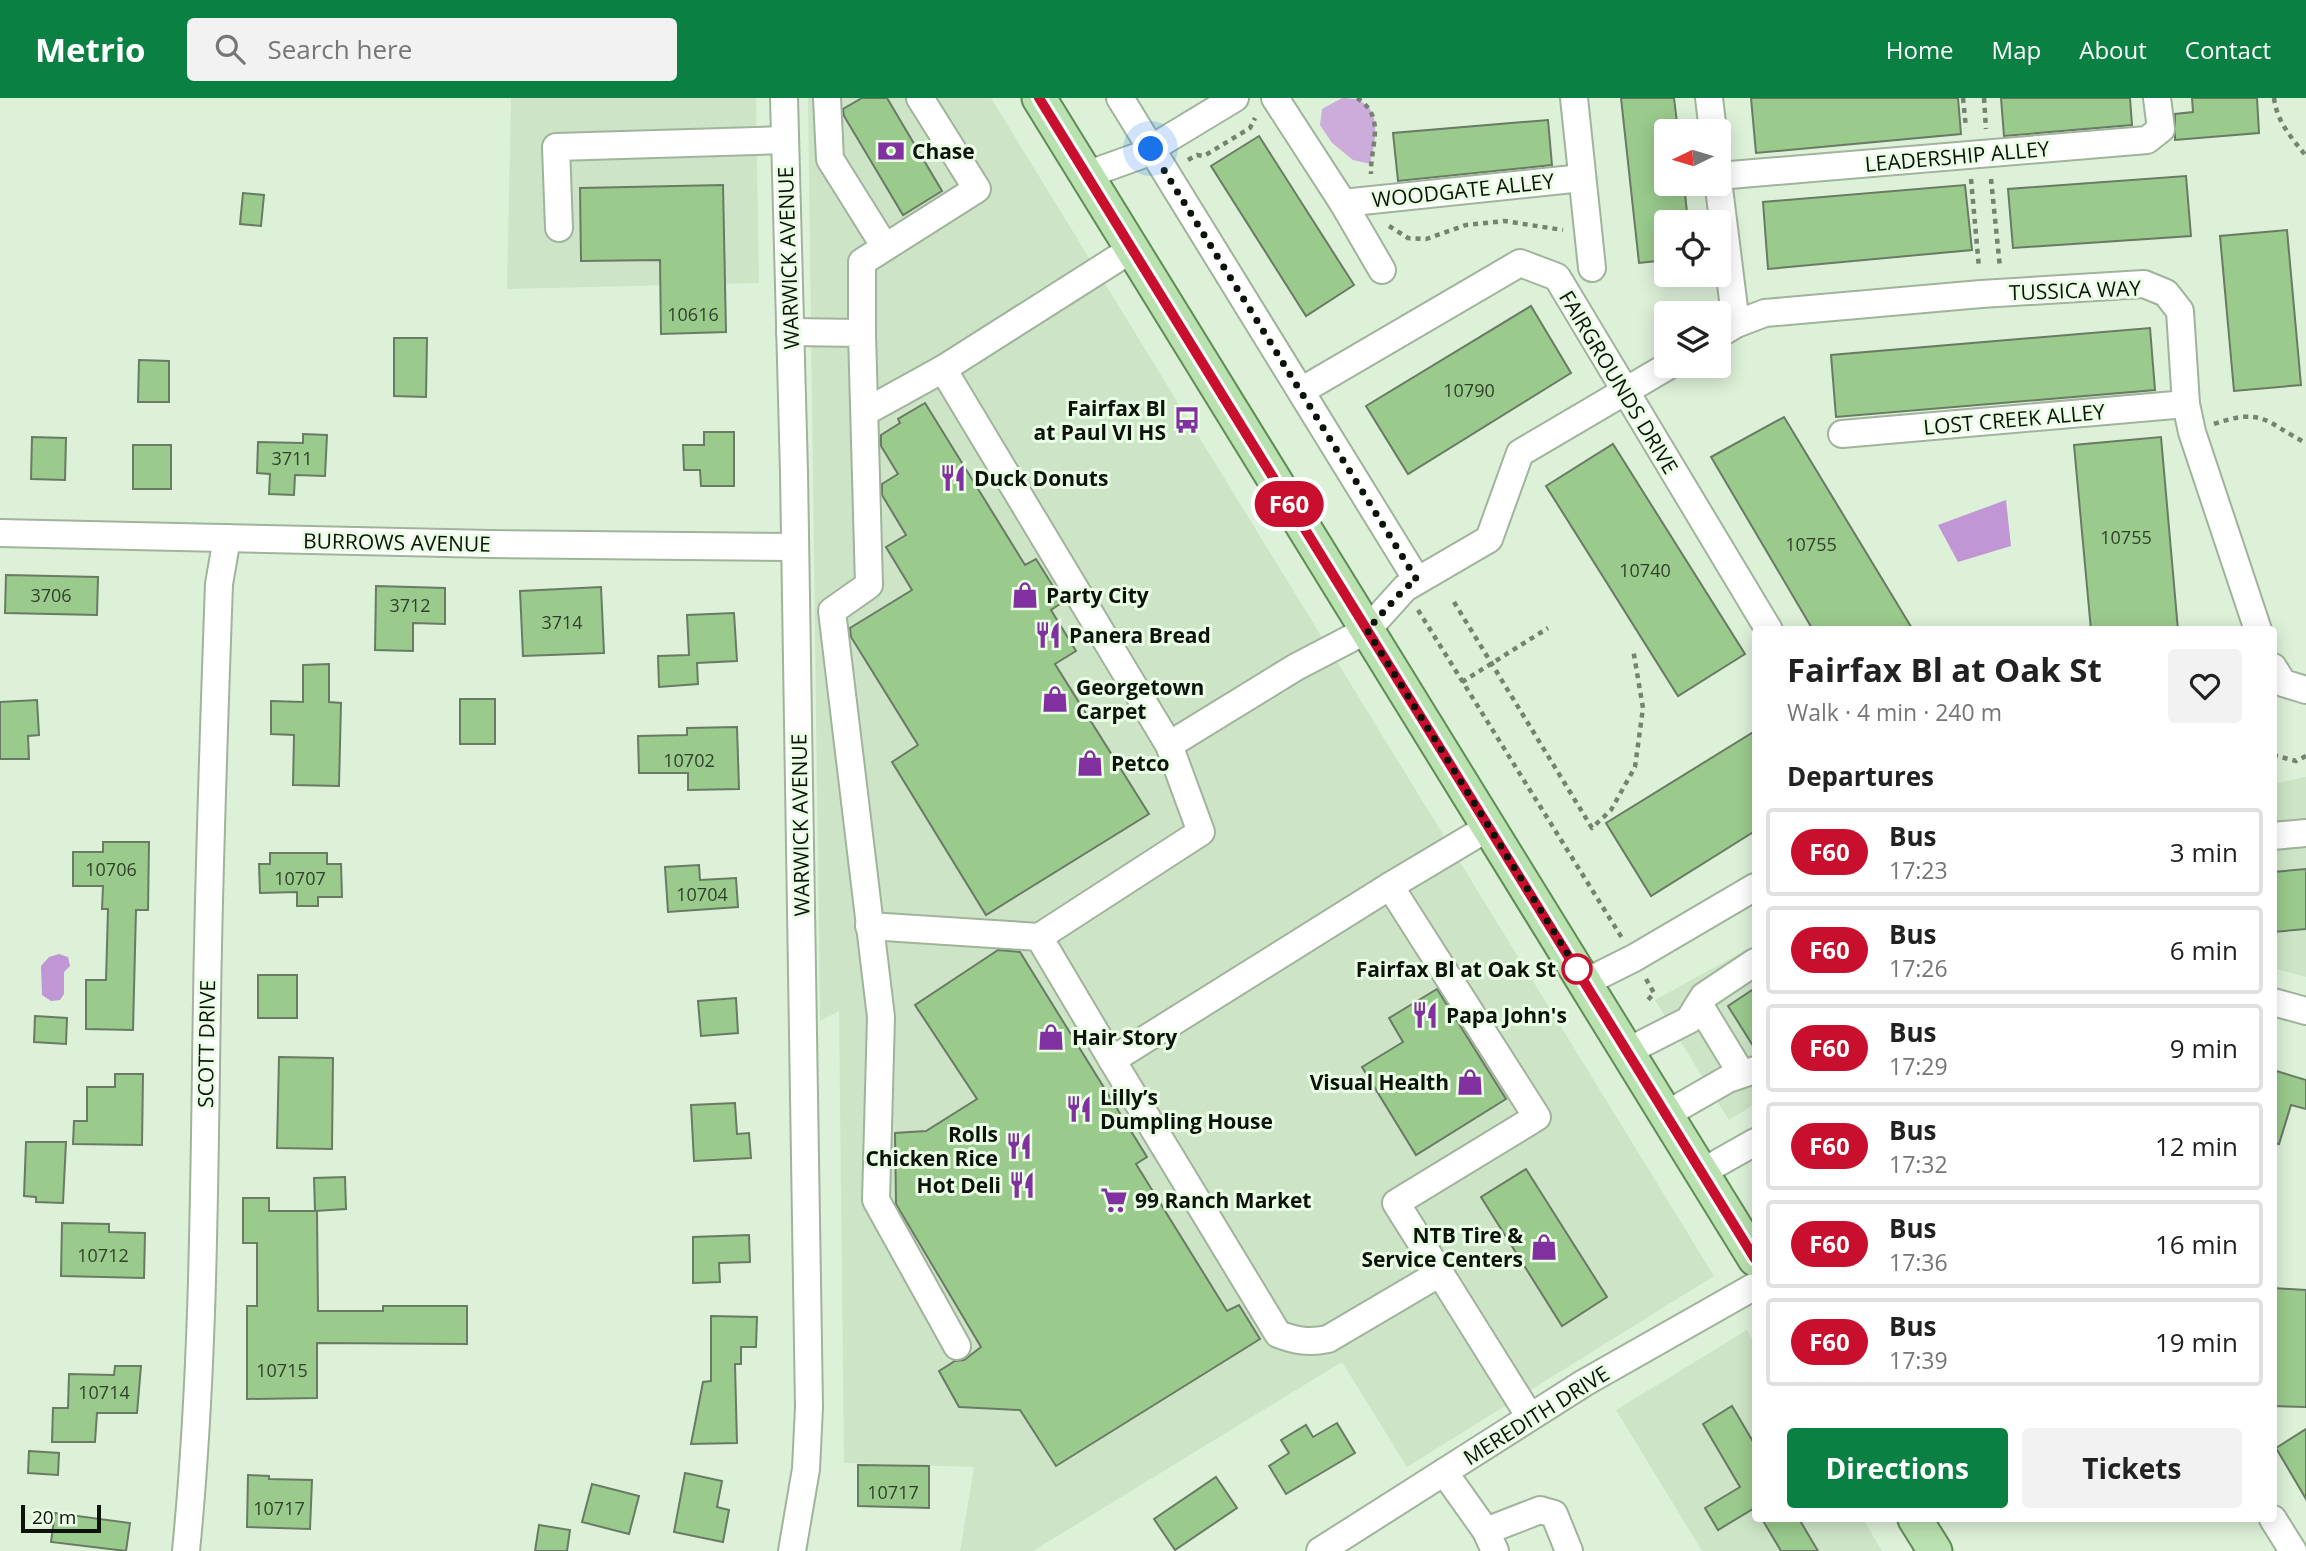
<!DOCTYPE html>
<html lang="en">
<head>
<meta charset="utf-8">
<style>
  body { margin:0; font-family:"Open Sans",sans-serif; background:#f2f2f2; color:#222; height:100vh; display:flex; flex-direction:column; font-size:26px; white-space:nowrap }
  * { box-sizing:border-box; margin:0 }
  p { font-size:23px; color:#767676 }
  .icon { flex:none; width:38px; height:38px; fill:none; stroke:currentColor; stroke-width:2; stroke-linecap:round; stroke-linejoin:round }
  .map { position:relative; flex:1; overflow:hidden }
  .panel { position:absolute; left:1752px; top:528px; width:525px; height:896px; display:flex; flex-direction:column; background:#fff; border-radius:7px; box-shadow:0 4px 18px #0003 }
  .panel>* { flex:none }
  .badge { padding:0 14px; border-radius:23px; font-size:24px; line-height:46px }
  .needle { width:46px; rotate:265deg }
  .buttons { position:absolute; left:1654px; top:21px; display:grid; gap:14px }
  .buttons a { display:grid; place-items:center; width:77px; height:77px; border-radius:7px; background:#fff; box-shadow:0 4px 18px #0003; font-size:35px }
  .scale { position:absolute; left:21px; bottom:18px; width:80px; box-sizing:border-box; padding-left:7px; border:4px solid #0c130a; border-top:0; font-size:19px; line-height:24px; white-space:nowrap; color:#0c130a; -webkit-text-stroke:5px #eafee5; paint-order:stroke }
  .you { position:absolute; width:35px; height:35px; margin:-18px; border:5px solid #fff; border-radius:50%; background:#1a73e8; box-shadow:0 0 0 10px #1a73e833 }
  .map>.badge { position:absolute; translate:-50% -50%; box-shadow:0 0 0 4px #fff }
  h2 { padding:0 35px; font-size:26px; line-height:63px }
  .round { display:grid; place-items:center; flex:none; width:74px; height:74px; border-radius:7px; background:#f2f2f2 }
  .headline { display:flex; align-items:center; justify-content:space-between; height:119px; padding:0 35px }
  h1 { font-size:33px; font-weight:700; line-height:52px }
  .button { display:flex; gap:14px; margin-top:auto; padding:14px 35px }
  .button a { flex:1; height:80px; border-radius:7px; background:#0b8043; color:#fff; font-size:28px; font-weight:700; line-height:80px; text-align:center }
  .button a+a { background:#f2f2f2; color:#222 }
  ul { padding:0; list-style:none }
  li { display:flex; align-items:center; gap:21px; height:88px; margin:0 14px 10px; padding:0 21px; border:4px solid #e0e0e0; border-radius:7px }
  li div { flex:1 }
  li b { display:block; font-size:26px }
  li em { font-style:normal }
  li .badge { min-width:77px; font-weight:700; text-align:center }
  header { display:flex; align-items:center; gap:42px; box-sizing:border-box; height:98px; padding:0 35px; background:#0b8043; color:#fff }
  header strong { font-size:33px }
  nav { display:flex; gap:38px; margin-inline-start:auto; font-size:24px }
  .search { width:490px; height:63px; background:#f2f2f2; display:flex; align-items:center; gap:18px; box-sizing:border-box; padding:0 24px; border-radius:7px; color:#767676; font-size:26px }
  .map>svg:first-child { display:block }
  .built { fill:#cde5c6 }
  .green { fill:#ccacda }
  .water { fill:#c196d4 }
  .building { fill:#9acb8d; stroke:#697a65; stroke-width:2 }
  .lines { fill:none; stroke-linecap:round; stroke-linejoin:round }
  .minor-casing { stroke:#a0b39b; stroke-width:30 }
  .major-casing { stroke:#5f8c54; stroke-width:37 }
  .path { stroke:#768372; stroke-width:4.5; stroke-dasharray:5 5; stroke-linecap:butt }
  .minor { stroke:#fff; stroke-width:26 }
  .major { stroke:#bae1b0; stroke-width:33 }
  .line-casing { stroke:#fff; stroke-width:16 }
  .line { stroke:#c8102e; stroke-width:10 }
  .walk { stroke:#0c130a; stroke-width:7; stroke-dasharray:0 12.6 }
  .stop-dot { fill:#fff; stroke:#c8102e; stroke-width:3.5 }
  .labels { text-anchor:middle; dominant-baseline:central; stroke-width:6; stroke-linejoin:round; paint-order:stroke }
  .number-label { font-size:18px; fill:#30412b }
  .poi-label { font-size:21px; font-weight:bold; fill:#0c130a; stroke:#eafee5; text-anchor:start }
  .street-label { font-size:21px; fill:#0c130a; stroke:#eafee5 }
  .stop-label { font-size:21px; font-weight:bold; fill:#0c130a; stroke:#eafee5; text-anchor:end }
</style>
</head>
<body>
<header>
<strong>Metrio</strong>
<div class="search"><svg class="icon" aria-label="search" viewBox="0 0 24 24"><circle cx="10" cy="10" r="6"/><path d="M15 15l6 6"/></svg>Search here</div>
<nav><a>Home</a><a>Map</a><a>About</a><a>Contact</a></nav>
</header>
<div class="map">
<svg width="2306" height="1453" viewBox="0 0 2306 1453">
  <rect width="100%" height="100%" fill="#ddf1d8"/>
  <g class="built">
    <polygon points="511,0 756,0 759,185 507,191"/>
    <polygon points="808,0 991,0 1714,1178 1407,1369 1342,1264 1033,1453 960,1453 974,1369 844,1365 839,913 820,923"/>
    <polygon points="2306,679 2306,879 2273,870 2273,686"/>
    <polygon points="1755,847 1755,1006 1729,1022 1655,902"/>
    <polygon points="1747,1232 1755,1246 1755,1421 1863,1421 1882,1453 1702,1453 1616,1312"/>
  </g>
  <path class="green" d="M1342 0C1384 0 1377 36 1370 66L1353 62 1332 45 1320 27 1322 11Z"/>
  <g class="water">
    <polygon points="2006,402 2011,448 1958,464 1938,427"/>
    <polygon points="59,856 68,859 70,868 64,874 64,896 60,902 51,903 42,897 41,868 49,859"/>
  </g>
  <g class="building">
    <polygon points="862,0 887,0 942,93 903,117 844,18 843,11"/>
    <polygon points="1621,0 1674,0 1678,33 1666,33 1666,86 1684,86 1688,124 1666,124 1666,162 1639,165"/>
    <polygon points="1751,0 1958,0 1961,36 1756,55"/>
    <polygon points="2001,0 2130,0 2132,27 2004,38"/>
    <polygon points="2192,0 2257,0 2259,35 2175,42 2175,16 2193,14"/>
    <polygon points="1548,22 1552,67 1398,83 1393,35"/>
    <polygon points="1259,38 1354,187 1306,218 1211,68"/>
    <polygon points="2186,78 2191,138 2013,150 2008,91"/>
    <polygon points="723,87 726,234 661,236 660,162 581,163 580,90"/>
    <polygon points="1965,87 1972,152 1768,171 1763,104"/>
    <polygon points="243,95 264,97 261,128 240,126"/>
    <polygon points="2287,132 2301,287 2234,293 2220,138"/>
    <polygon points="1531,208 1571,275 1408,376 1366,308"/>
    <polygon points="2150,230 2155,292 1836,319 1831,257"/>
    <polygon points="394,240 427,240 426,299 394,298"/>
    <polygon points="139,262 169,263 169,304 138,304"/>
    <polygon points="925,305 1025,467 1036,461 1063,504 1051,512 1076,553 1055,566 1149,716 986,817 892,664 918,647 851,539 850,530 912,492 886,449 906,437 882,397 882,386 898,376 881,348 881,337 900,325 898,321"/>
    <polygon points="1784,319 1913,532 1813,532 1711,359"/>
    <polygon points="704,334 734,334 734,388 701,388 700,372 684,372 683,347 704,347"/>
    <polygon points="303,336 327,337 325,378 295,377 294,397 269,396 270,376 257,375 258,344 303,345"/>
    <polygon points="32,339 66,340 65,382 31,381"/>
    <polygon points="2161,339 2178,532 2091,532 2074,347"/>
    <polygon points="1613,346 1745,556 1678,598 1546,388"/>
    <rect x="133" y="347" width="38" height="44"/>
    <polygon points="6,477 98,479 97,517 5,515"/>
    <polygon points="376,488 445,490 445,526 413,525 413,553 375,552"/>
    <polygon points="601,489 604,555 523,558 520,493"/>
    <polygon points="734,515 737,563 697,565 698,586 659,589 658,558 689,557 687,517"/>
    <polygon points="329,566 329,604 341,605 339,688 293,687 294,637 271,636 271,603 303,604 303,567"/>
    <rect x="460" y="601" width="35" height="45"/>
    <polygon points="37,602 39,637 28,638 29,661 0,661 0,604"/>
    <polygon points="737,629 739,691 688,692 688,675 639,675 638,638 687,637 687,630"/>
    <polygon points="1755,633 1755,733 1651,798 1606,725"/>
    <polygon points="103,744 149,744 148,812 136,812 133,932 86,931 86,882 106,882 108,811 102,811 103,788 73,788 73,754 103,754"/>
    <polygon points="270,755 327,755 327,766 341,766 342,799 318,799 318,808 297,808 297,794 260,795 259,766 270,766"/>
    <polygon points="699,767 700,782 736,780 738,809 668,814 665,769"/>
    <polygon points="2306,771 2306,831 2273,834 2273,774"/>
    <polygon points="998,852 1020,854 1147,1059 1136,1066 1227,1213 1239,1207 1260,1241 1056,1368 1020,1312 959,1309 939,1273 955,1263 964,1262 981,1249 896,1106 895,1035 926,1033 977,1001 915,907"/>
    <rect x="258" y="877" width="39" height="43"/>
    <polygon points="1755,890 1755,951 1728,908"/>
    <polygon points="1437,891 1506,1001 1416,1057 1362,969 1403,944 1389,920"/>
    <polygon points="736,900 738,935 701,938 698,903"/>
    <polygon points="35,918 67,920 66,946 34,944"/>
    <polygon points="279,959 333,960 332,1051 277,1050"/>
    <polygon points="2273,972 2306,982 2306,1011 2291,1007 2279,1046 2273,1045"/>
    <polygon points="115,976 143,976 142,1047 73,1046 74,1023 87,1023 87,989 115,989"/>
    <polygon points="735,1005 737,1036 749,1035 751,1060 694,1063 691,1007"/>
    <polygon points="26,1044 66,1044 63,1105 36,1104 36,1099 24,1098"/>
    <polygon points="1526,1071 1607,1199 1562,1228 1481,1099"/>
    <polygon points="345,1079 346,1111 315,1113 314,1080"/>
    <polygon points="243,1100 269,1100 269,1113 317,1113 318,1213 383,1213 383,1208 467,1208 467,1246 317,1245 317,1300 247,1301 247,1208 257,1208 257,1145 243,1145"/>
    <polygon points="62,1125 109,1126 109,1134 145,1135 144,1180 61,1178"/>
    <polygon points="749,1137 750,1164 719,1165 720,1184 693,1185 693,1139"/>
    <polygon points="2273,1190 2306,1192 2306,1309 2273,1308"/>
    <polygon points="711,1218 757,1219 756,1249 741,1249 741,1266 735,1266 737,1345 691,1346 703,1284 711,1283"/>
    <polygon points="115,1268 141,1268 137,1315 97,1315 95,1344 52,1344 53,1310 68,1310 69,1276 114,1277"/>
    <polygon points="1732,1308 1755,1347 1755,1415 1753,1411 1718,1432 1705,1410 1740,1389 1703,1326"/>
    <polygon points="1337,1325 1355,1355 1286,1396 1269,1368 1289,1355 1281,1342 1306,1327 1313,1339"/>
    <polygon points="2306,1331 2306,1401 2276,1350"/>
    <polygon points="29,1353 59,1355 58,1377 28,1375"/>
    <polygon points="858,1367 929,1368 929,1410 858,1408"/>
    <polygon points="685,1375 722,1383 717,1409 729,1412 723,1444 674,1434"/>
    <polygon points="248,1377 269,1378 269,1381 312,1382 310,1431 247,1429"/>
    <polygon points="1216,1379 1237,1410 1175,1452 1154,1421"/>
    <polygon points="592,1386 639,1398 629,1436 582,1424"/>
    <polygon points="55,1415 130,1425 126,1453 51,1444"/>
    <polygon points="1762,1421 1799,1421 1818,1453 1781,1453"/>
    <polygon points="539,1427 570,1432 567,1453 535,1453"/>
  </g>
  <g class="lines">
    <defs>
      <g id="minor">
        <polyline points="784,0 794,375 809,1309 806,1371 792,1453"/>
        <polyline points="827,0 830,61 885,149"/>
        <polyline points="1120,0 1417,482"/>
        <polyline points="1275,0 1343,105 1382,172"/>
        <polyline points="1574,0 1592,170"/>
        <polyline points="1709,0 1713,33"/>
        <polyline points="1086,77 1139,58 1235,0"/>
        <polyline points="1718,78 2147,42 2161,31 2157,0"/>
        <polyline points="1718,82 1736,226"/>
        <polyline points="1343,105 1582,80"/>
        <polyline points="559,130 556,49 785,42"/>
        <polyline points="1132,151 943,271 1169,647 1296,569 1367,532 1405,490 1489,441 1520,355 1668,268"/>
        <polyline points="790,234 862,235 869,487 832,513 881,919 876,1102 957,1248"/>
        <polyline points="862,235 862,164 977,91 920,0"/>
        <polyline points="1718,237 1736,226 1765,215 1981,196 2144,186 2166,195 2180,213 2186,306 2192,334 2258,532"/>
        <polyline points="1301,293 1520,165 1557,179 1769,532"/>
        <polyline points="865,314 943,271"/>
        <polyline points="1842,336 2186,306"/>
        <polyline points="0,435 491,446 795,449"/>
        <polyline points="2273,569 2283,585 2306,592"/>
        <path d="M1489 729 1390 788 1112 962 1278 1236C1296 1243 1309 1245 1328 1241L1440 1175 1530 1319"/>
        <polyline points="2273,738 2306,735"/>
        <polyline points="1390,788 1537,1019 1396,1105 1440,1175"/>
        <polyline points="869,828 1039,839"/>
        <polyline points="1586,884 1634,860 1755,789"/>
        <polyline points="2273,904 2306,913"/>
        <polyline points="1699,906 1741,975"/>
        <polyline points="1628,953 1689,922 1704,898 1755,864"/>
        <polyline points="1112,962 1039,839 1201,734 1169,647"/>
        <polyline points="1667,1016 1728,981 1755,972"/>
        <polyline points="1702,1074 1755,1044"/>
        <polyline points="1444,1374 1486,1433 1495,1453"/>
        <polyline points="2273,1421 2293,1453"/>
        <polyline points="1486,1433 1540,1412 1554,1416 1569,1453"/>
        <path d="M186 1453C204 1270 204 1087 207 903 209 764 214 625 219 486L227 440"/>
        <polyline points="1320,1453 1584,1285 1755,1188"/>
      </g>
      <g id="major">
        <polyline points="1039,0 1755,1161"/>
        <polyline points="1915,1421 1935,1453"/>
      </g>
    </defs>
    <use href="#minor" class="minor-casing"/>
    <use href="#major" class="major-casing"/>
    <g class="path">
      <path d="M1357 0C1387 19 1370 48 1371 76"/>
      <polyline points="1963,0 1966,30"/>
      <polyline points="1984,0 1986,31"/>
      <path d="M2274 0C2277 24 2291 39 2306 58"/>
      <polyline points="1188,62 1197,57 1204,58 1250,30 1255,20"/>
      <polyline points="1971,81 1979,170"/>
      <polyline points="1991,81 2000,170"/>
      <polyline points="1389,128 1408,140 1426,141 1466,127 1504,123 1563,132"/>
      <path d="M2214 326C2263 309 2265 324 2306 345"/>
      <polyline points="1454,504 1592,730 1611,712 1635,669 1643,610 1633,551"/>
      <polyline points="1418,512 1622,840"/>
      <polyline points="1462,584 1548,530"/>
      <polyline points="2273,657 2296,663 2306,658"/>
      <polyline points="1646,881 1654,895 1647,903"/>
    </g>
    <use href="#minor" class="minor"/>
    <use href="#major" class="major"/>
  </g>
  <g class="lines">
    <defs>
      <polyline id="line" points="1039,0 1755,1161"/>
    </defs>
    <use href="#line" class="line-casing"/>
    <use href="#line" class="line"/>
    <polyline class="walk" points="1151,51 1417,482 1405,490 1367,532 1577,871"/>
  </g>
  <defs>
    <symbol id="bank-bare" viewBox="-9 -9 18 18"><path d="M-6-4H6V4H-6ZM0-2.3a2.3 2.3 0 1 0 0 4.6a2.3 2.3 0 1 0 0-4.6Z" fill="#81309f" stroke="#eafee5" stroke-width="2.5" paint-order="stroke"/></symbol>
    <symbol id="bus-bare" viewBox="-9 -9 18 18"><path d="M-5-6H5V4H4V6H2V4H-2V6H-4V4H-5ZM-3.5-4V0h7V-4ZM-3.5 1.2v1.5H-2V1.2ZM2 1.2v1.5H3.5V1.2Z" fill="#81309f" stroke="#eafee5" stroke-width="2.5" paint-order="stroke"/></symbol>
    <symbol id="restaurant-bare" viewBox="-9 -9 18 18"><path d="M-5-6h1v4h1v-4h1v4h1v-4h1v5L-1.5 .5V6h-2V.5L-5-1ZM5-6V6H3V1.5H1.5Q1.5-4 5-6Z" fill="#81309f" stroke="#eafee5" stroke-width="2.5" paint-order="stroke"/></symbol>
    <symbol id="shop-bare" viewBox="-9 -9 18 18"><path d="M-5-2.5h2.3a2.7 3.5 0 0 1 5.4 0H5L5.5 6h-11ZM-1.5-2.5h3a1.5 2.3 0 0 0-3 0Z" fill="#81309f" stroke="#eafee5" stroke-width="2.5" paint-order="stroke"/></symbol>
    <symbol id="supermarket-bare" viewBox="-9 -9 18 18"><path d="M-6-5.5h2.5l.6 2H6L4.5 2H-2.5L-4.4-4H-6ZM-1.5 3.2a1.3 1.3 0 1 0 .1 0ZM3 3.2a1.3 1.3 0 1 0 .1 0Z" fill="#81309f" stroke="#eafee5" stroke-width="2.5" paint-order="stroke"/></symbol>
  </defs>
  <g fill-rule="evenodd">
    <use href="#bank-bare" x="872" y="34" width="38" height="38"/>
    <use href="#bus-bare" x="1168" y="303" width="38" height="38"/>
    <use href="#restaurant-bare" x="934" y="361" width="38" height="38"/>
    <use href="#shop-bare" x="1006" y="478" width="38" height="38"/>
    <use href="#restaurant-bare" x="1029" y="518" width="38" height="38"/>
    <use href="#shop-bare" x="1036" y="582" width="38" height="38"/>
    <use href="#shop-bare" x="1071" y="646" width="38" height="38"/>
    <use href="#restaurant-bare" x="1406" y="898" width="38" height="38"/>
    <use href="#shop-bare" x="1032" y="920" width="38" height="38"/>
    <use href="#shop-bare" x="1451" y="965" width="38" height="38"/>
    <use href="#restaurant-bare" x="1060" y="992" width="38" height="38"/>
    <use href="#restaurant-bare" x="1000" y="1029" width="38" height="38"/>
    <use href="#restaurant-bare" x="1003" y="1068" width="38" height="38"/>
    <use href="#supermarket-bare" x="1095" y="1083" width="38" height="38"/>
    <use href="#shop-bare" x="1525" y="1130" width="38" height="38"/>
  </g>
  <circle class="stop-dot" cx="1577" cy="871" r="14"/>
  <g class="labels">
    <g class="number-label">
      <text x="693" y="216">10616</text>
      <text x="1469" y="292">10790</text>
      <text x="292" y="360">3711</text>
      <text x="2126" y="439">10755</text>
      <text x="1811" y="446">10755</text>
      <text x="1645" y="472">10740</text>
      <text x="51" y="497">3706</text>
      <text x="410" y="507">3712</text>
      <text x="562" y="524">3714</text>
      <text x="689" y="662">10702</text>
      <text x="111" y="771">10706</text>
      <text x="300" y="780">10707</text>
      <text x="702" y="796">10704</text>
      <text x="103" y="1157">10712</text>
      <text x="282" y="1272">10715</text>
      <text x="104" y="1294">10714</text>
      <text x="893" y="1394">10717</text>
      <text x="279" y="1410">10717</text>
    </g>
    <g class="poi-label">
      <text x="912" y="53">Chase</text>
      <text x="1166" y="310" text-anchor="end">Fairfax Bl<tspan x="1166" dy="24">at Paul VI HS</tspan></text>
      <text x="974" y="380">Duck Donuts</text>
      <text x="1046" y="497">Party City</text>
      <text x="1069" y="537">Panera Bread</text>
      <text x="1076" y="589">Georgetown<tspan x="1076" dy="24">Carpet</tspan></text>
      <text x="1111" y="665">Petco</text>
      <text x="1446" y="917">Papa John's</text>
      <text x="1072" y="939">Hair Story</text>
      <text x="1449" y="984" text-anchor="end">Visual Health</text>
      <text x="1100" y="999">Lilly’s<tspan x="1100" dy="24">Dumpling House</tspan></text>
      <text x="998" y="1036" text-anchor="end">Rolls<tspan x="998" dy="24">Chicken Rice</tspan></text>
      <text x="1001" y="1087" text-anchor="end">Hot Deli</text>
      <text x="1135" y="1102">99 Ranch Market</text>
      <text x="1523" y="1137" text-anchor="end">NTB Tire &amp;<tspan x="1523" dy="24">Service Centers</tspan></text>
    </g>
    <g class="street-label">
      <text transform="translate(1957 58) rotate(-5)">LEADERSHIP ALLEY</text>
      <text transform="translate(1463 92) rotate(-6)">WOODGATE ALLEY</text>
      <text transform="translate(788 160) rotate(-92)">WARWICK AVENUE</text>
      <text transform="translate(2075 192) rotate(-2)">TUSSICA WAY</text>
      <text transform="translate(1619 284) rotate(59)">FAIRGROUNDS DRIVE</text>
      <text transform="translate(2014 321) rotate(-5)">LOST CREEK ALLEY</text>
      <text transform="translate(397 444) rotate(1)">BURROWS AVENUE</text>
      <text transform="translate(800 727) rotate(-91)">WARWICK AVENUE</text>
      <text transform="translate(206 946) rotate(-89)">SCOTT DRIVE</text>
      <text transform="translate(1536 1317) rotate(-32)">MEREDITH DRIVE</text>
    </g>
    <g class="stop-label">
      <text x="1556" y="871">Fairfax Bl at Oak St</text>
    </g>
  </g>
</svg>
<div class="buttons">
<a><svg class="needle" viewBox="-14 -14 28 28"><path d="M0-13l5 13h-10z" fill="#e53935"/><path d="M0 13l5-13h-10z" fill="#767676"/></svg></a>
<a><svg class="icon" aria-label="locate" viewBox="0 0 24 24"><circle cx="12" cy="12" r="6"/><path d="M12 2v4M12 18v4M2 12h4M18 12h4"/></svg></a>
<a><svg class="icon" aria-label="layers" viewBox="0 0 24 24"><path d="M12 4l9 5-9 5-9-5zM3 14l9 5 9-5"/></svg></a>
</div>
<div class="scale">20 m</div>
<div class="you" style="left:1151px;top:51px"></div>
<b class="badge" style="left:1289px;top:406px;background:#c8102e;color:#fff">F60</b>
<section class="panel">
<div class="headline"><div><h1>Fairfax Bl at Oak St</h1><p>Walk · 4 min · 240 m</p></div><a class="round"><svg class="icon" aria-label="heart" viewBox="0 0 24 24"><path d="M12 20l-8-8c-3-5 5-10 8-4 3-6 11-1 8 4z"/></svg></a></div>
<h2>Departures</h2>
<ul>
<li><span class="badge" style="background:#c8102e;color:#fff">F60</span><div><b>Bus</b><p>17:23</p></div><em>3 min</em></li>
<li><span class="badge" style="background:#c8102e;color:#fff">F60</span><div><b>Bus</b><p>17:26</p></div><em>6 min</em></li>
<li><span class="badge" style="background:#c8102e;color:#fff">F60</span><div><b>Bus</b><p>17:29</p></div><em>9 min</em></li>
<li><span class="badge" style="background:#c8102e;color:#fff">F60</span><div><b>Bus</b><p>17:32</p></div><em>12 min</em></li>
<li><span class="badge" style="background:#c8102e;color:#fff">F60</span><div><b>Bus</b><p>17:36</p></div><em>16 min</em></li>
<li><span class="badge" style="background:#c8102e;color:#fff">F60</span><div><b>Bus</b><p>17:39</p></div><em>19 min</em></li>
</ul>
<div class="button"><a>Directions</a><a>Tickets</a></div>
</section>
</div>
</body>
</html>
